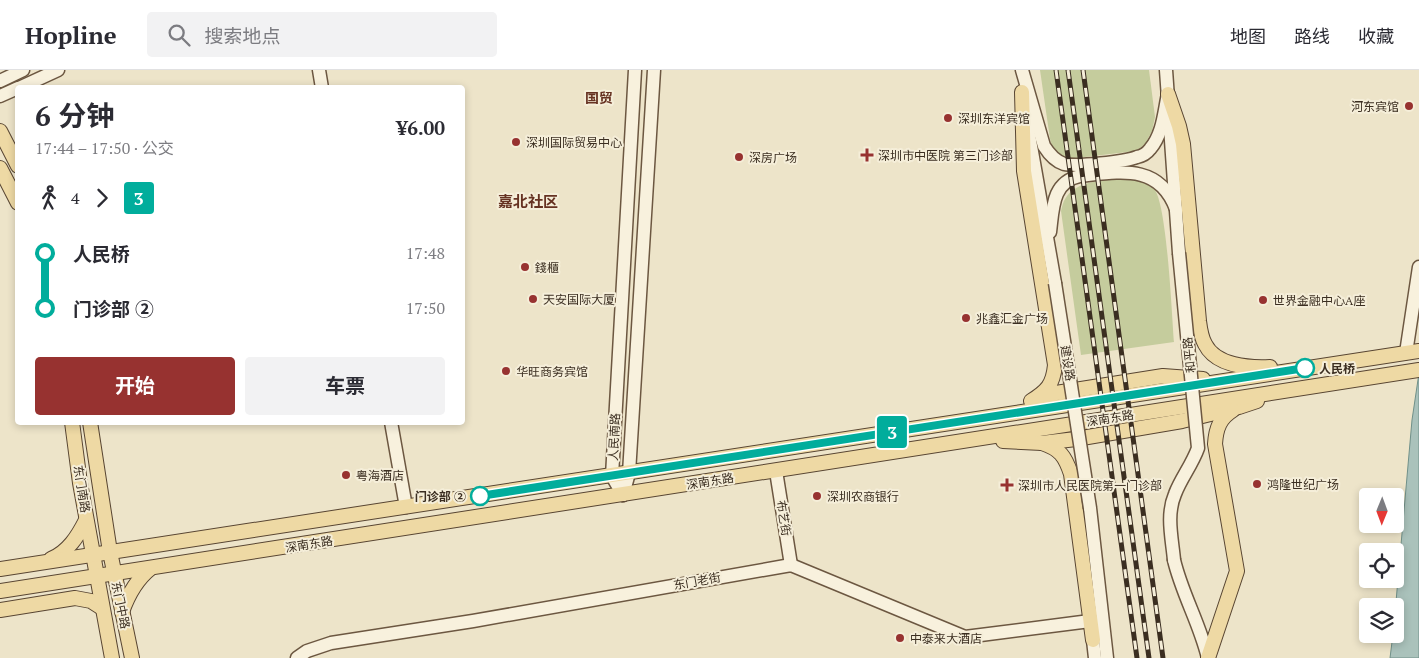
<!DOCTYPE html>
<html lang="zh">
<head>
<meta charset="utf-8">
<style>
  body { margin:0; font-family:"PT Serif","Noto Sans SC",serif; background:#f2f2f3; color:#2b2b33; height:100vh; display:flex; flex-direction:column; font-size:19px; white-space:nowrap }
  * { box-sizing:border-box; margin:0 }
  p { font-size:16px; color:#7c7c81 }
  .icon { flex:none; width:28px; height:28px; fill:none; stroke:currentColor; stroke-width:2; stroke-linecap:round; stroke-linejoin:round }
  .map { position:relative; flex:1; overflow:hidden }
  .side { position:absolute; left:15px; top:15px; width:450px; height:340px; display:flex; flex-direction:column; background:#fff; border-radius:5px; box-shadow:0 2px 8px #0003 }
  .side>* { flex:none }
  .badge { padding:0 10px; border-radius:4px; font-size:18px; line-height:32px }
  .needle { width:32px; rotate:181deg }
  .tools { position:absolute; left:1359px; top:418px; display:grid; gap:10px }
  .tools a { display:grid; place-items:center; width:45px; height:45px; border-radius:5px; background:#fff; box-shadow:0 2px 8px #0003; font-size:25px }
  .map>.badge { position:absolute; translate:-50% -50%; box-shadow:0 0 0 2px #fff }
  .legs { display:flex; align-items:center; gap:8px; height:55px; padding:0 20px; font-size:16px }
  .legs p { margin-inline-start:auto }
  .head { display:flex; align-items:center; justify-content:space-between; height:85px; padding:0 20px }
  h1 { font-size:28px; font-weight:700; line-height:38px }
  .action { display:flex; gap:10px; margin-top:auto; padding:10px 20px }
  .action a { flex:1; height:58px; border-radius:5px; background:#973230; color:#fff; font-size:20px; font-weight:700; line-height:58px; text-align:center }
  .action a+a { background:#f2f2f3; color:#2b2b33 }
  ul { padding:0 20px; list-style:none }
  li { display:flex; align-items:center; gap:18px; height:55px; font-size:19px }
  li i { display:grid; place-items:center; width:8px; height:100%; margin:0 6px; background:currentColor }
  li i::after { content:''; width:12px; height:12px; margin:-6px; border:4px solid; border-radius:50%; background:#fff }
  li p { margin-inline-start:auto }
  li:first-child i { background:linear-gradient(#0000 50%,currentColor 0) }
  li:last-child i { background:linear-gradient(currentColor 50%,#0000 0) }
  header { display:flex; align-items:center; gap:30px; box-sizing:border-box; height:70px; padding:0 25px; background:#fff; border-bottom:1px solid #e1e1e2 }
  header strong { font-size:24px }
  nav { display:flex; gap:28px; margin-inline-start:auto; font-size:18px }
  .search { width:350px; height:45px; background:#f2f2f3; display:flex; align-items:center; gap:12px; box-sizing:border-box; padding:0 18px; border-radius:5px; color:#7c7c81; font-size:19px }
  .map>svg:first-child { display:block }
  .green { fill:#c5cc9d }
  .water { fill:#aac2bb; stroke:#709089 }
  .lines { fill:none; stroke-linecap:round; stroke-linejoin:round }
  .secondary-casing { stroke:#6c5741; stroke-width:15 }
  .primary-casing { stroke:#584532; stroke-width:16 }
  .secondary { stroke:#f8f1dd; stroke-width:12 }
  .primary { stroke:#eed9a4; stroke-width:14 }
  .rail-casing { stroke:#3b2e21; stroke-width:5 }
  .rail { stroke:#f5eed9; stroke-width:3; stroke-dasharray:9; stroke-linecap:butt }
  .secondary-bridge-casing { stroke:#6c5741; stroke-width:15; stroke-linecap:butt }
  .secondary-bridge { stroke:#f8f1dd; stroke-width:12 }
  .line-1-casing { stroke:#fff; stroke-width:11 }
  .line-1 { stroke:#01ad9c; stroke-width:8 }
  .poi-dot { fill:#973230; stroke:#f5eed9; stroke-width:2 }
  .stop-1-dot { fill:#fff; stroke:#01ad9c; stroke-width:2.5 }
  .labels { text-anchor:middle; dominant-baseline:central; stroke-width:4; stroke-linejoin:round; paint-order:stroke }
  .poi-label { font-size:12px; fill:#3b2e21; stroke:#f5eed9; text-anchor:start }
  .street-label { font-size:12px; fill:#3b2e21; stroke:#f5eed9 }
  .stop-label { font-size:12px; font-weight:bold; fill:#3b2e21; stroke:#f5eed9; text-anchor:start }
  .neighbourhood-label { font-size:14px; font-weight:bold; fill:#663222; stroke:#f5eed9 }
  .quarter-label { font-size:15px; font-weight:bold; fill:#663222; stroke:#f5eed9 }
</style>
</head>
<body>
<header>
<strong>Hopline</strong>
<div class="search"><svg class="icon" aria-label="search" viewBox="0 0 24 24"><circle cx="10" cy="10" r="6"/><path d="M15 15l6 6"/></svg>搜索地点</div>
<nav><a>地图</a><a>路线</a><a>收藏</a></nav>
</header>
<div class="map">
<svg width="1419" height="588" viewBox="0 0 1419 588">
  <rect width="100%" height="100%" fill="#ede4c9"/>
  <g class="green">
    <polygon points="1040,0 1149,0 1155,47 1152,61 1145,74 1136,81 1068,89 1059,86 1053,79 1050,69"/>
    <path d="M1125 108C1136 110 1146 112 1154 119 1167 132 1172 248 1174 272L1081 285 1061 141C1062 137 1063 132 1065 129 1076 110 1106 110 1125 108Z"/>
  </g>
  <polygon class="water" points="1419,303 1419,588 1390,588 1393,564 1395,564 1395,543 1412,350"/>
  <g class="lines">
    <defs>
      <g id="secondary">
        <polyline points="319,0 322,18"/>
        <path d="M1022 0 1044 76C1049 84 1055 91 1064 94 1077 97 1124 92 1137 87 1142 86 1147 83 1150 79 1163 64 1164 42 1168 24"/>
        <polyline points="1166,0 1179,183"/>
        <polyline points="0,11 23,0"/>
        <polyline points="19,18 58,0"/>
        <polyline points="0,26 18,18"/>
        <polyline points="1027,53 1055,213"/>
        <path d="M1050 162C1053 138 1052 112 1080 106 1119 102 1159 93 1176 139"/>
        <polyline points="1406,283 1419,197"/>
        <polyline points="391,352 406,437"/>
        <polyline points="776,401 791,495"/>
        <polyline points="623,425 612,406 635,0"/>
        <polyline points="623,425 629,403 654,0"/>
        <polyline points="1090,438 1107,588"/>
        <path d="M1174 490C1182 524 1200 554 1208 588"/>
        <polyline points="1093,570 1095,588"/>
        <polyline points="297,588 307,581 331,573 473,551 791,495 965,567 1090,551"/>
      </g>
      <g id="primary">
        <path d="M1022 22 1024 101 1055 295C1053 315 1047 321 1031 331"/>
        <path d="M1168 24 1179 56 1183 74 1199 251C1200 259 1201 267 1205 274 1216 296 1249 298 1270 297"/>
        <polyline points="0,61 18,96"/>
        <polyline points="0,98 18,133"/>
        <polyline points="1039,328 1056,323 1163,306 1203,309"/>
        <polyline points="72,352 80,413 112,588"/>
        <polyline points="90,352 110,482 132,588"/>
        <polyline points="1003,371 1042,373 1076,369 1182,351 1239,337 1257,331"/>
        <path d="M1042 373C1060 379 1065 386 1071 404L1093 570"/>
        <path d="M51 489C68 482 78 466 86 450"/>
        <polyline points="0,499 1419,281"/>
        <polyline points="0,521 1419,300"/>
        <polyline points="0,540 75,528 91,531 102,538"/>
        <path d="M122 542C128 525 137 509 151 498"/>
        <path d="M1208 588 1237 501 1215 374C1216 358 1220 348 1233 340"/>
      </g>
    </defs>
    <use href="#secondary" class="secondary-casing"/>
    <use href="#primary" class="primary-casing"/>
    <use href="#secondary" class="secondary"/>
    <use href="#primary" class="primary"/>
    <defs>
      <g id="rail">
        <polyline points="1056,0 1137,588"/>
        <polyline points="1068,0 1149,588"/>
        <polyline points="1083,0 1163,588"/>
      </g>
    </defs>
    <use href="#rail" class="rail-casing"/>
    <use href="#rail" class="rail"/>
    <defs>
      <g id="secondary-bridge">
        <polyline points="1055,213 1090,438"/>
        <path d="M1174 490C1172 468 1166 445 1175 424 1181 408 1192 395 1198 378L1179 183"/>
      </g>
    </defs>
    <use href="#secondary-bridge" class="secondary-bridge-casing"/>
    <use href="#secondary-bridge" class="secondary-bridge"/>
  </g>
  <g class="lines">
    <defs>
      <polyline id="line-1" points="480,426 1305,298"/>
    </defs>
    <use href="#line-1" class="line-1-casing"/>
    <use href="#line-1" class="line-1"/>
  </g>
  <g class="poi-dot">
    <circle cx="1409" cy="36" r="5"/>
    <circle cx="948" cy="48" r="5"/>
    <circle cx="516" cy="72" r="5"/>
    <path d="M864.5 77.5h5v5h5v5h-5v5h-5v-5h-5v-5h5z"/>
    <circle cx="739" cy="87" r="5"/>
    <circle cx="525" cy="197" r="5"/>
    <circle cx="533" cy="229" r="5"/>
    <circle cx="1263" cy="230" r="5"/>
    <circle cx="966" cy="248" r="5"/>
    <circle cx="506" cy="301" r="5"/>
    <circle cx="346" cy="405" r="5"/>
    <circle cx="1257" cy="414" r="5"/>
    <path d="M1004.5 407.5h5v5h5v5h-5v5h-5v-5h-5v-5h5z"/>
    <circle cx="817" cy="426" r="5"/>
    <circle cx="900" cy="568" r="5"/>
  </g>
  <g class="stop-1-dot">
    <circle cx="1305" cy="298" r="9"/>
    <circle cx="480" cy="426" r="9"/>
  </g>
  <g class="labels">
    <g class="poi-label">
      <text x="1399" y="36" text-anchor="end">河东宾馆</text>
      <text x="958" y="48">深圳东洋宾馆</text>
      <text x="526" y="72">深圳国际贸易中心</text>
      <text x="878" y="85">深圳市中医院 第三门诊部</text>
      <text x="749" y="87">深房广场</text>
      <text x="535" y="197">錢櫃</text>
      <text x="543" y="229">天安国际大厦</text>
      <text x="1273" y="230">世界金融中心A座</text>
      <text x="976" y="248">兆鑫汇金广场</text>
      <text x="516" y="301">华旺商务宾馆</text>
      <text x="356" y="405">粤海酒店</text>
      <text x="1267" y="414">鸿隆世纪广场</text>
      <text x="1018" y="415">深圳市人民医院第一门诊部</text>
      <text x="827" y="426">深圳农商银行</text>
      <text x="910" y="568">中泰来大酒店</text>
    </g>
    <g class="street-label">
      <text transform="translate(1189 285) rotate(-96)">和平路</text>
      <text transform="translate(1068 293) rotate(81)">建设路</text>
      <text transform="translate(1110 348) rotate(-9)">深南东路</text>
      <text transform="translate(614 367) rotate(-87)">人民南路</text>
      <text transform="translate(710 411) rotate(-9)">深南东路</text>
      <text transform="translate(82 419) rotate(81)">东门南路</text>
      <text transform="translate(784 448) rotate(81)">布艺街</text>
      <text transform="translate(309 474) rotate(-9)">深南东路</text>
      <text transform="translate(697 511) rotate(-10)">东门老街</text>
      <text transform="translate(121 535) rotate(78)">东门中路</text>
    </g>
    <g class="stop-label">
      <text x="1319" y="298">人民桥</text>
      <text x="466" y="426" text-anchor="end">门诊部 ②</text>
    </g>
    <g class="neighbourhood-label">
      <text x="599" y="27">国贸</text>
    </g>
    <g class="quarter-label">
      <text x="528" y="131">嘉北社区</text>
    </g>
  </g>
</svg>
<div class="tools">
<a><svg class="needle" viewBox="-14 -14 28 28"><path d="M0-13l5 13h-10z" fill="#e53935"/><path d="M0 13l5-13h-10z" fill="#7c7c81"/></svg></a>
<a><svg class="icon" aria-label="locate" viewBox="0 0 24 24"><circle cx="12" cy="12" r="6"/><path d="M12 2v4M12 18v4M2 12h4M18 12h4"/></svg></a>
<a><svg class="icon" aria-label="layers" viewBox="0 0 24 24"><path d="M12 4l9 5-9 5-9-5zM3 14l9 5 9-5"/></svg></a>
</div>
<b class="badge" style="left:892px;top:362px;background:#01ad9c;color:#fff">3</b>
<section class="side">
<div class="head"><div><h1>6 分钟</h1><p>17:44 – 17:50 · 公交</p></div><b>¥6.00</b></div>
<div class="legs"><svg class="icon" aria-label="walk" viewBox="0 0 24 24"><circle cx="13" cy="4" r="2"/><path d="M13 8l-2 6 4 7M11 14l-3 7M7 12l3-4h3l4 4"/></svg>4<svg class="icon" aria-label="forward" viewBox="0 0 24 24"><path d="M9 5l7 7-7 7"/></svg><b class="badge" style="background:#01ad9c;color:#fff">3</b></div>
<ul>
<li><i style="color:#01ad9c"></i><b>人民桥</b><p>17:48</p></li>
<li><i style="color:#01ad9c"></i><b>门诊部 ②</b><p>17:50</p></li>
</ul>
<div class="action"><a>开始</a><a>车票</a></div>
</section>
</div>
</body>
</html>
